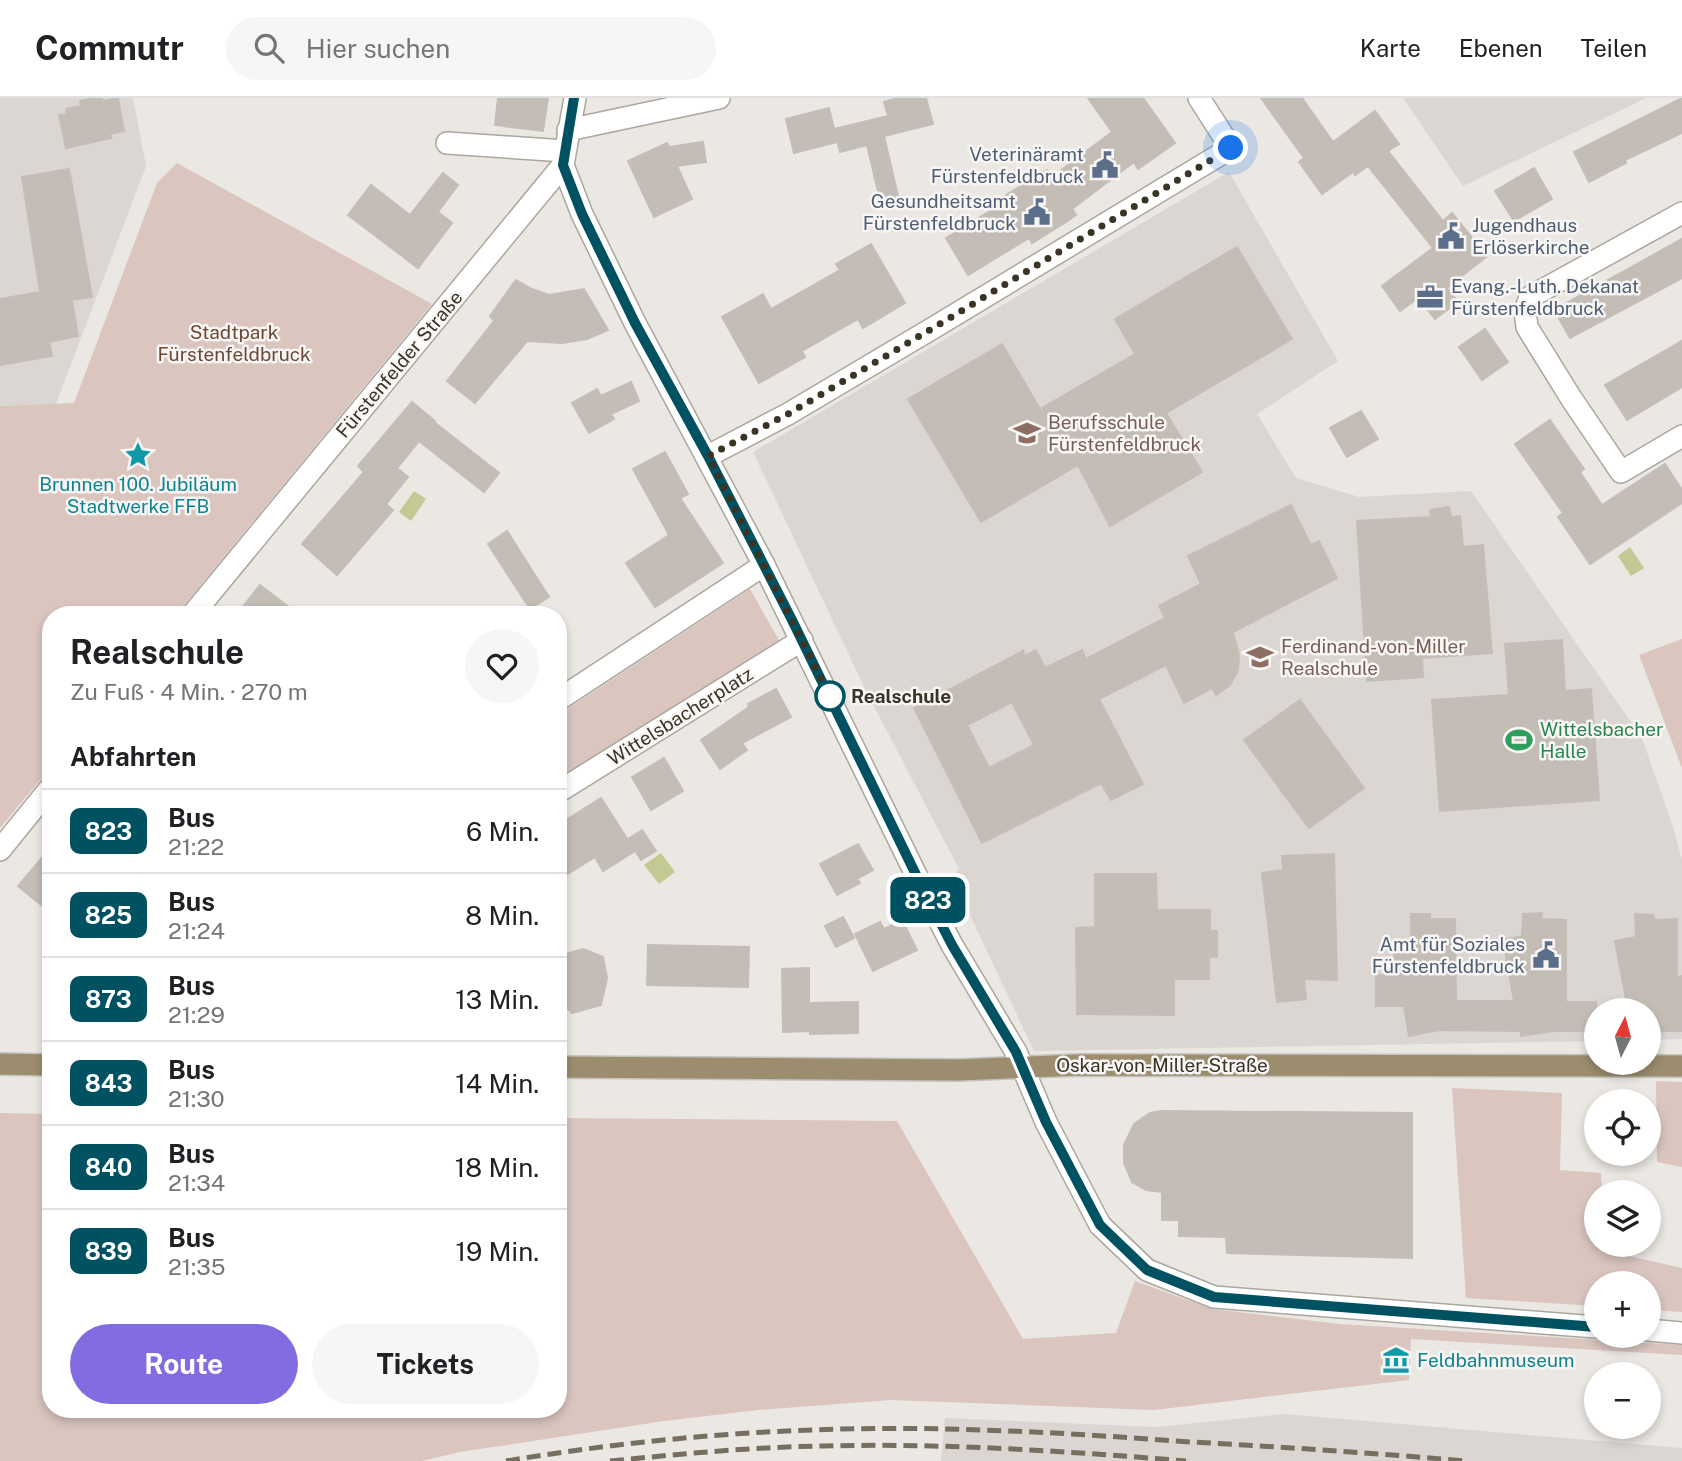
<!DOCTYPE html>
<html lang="de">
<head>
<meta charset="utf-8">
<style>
  body { margin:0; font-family:"Public Sans",sans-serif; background:#f6f6f6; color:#202124; height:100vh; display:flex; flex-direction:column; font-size:26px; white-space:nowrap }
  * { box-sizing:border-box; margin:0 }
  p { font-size:23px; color:#757577 }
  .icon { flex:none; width:38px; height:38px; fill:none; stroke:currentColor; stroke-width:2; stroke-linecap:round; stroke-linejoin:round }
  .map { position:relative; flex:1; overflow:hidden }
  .side { position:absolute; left:42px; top:508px; width:525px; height:812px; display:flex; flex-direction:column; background:#fff; border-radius:28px; box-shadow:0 4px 10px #0003 }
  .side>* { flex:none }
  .badge { padding:0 14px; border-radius:10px; font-size:24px; line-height:46px }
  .needle { width:46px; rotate:6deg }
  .tools { position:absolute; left:1584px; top:900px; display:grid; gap:14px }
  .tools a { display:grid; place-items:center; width:77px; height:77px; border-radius:50%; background:#fff; box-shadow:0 4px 10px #0003; font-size:35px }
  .you { position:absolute; width:35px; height:35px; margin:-18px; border:5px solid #fff; border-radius:50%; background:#1a73e8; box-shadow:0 0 0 10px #1a73e833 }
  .map>.badge { position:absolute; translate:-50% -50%; box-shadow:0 0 0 4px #fff }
  h2 { padding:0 28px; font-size:26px; line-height:63px }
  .round { display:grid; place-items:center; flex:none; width:74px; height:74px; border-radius:37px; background:#f6f6f6 }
  .summary { display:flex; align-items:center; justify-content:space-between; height:119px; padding:0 28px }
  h1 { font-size:33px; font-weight:700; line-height:52px }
  .cta { display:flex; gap:14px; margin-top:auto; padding:14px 28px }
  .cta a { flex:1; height:80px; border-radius:42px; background:#836ce1; color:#fff; font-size:28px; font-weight:700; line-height:80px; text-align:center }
  .cta a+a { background:#f6f6f6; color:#202124 }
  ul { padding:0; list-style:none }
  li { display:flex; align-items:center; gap:21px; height:84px; padding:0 28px; border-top:2px solid #e0e0e0 }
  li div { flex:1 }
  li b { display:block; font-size:26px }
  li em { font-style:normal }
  li .badge { min-width:77px; font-weight:700; text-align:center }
  header { display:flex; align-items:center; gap:42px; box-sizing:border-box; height:98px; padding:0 35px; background:#fff; border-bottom:2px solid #e0e0e0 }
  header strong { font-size:33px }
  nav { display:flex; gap:38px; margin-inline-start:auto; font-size:24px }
  .search { width:490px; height:63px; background:#f6f6f6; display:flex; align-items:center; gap:18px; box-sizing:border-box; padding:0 24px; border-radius:38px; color:#757577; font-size:26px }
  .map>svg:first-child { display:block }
  .built { fill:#dbd6d2 }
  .green { fill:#dac5bf }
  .water { fill:#c3c992 }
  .building { fill:#c3bdb6; stroke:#c4beb7; stroke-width:2; fill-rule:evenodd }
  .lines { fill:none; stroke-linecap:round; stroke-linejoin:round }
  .minor-casing { stroke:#aba79f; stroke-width:24 }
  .major-casing { stroke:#c4c2be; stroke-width:24 }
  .minor { stroke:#fff; stroke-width:21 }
  .major { stroke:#9b8d6d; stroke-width:21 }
  .rail { stroke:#766f60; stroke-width:5; stroke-dasharray:14 7; stroke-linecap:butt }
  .line-casing { stroke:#fff; stroke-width:16 }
  .line { stroke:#005262; stroke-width:10 }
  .walk { stroke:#3a3425; stroke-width:7; stroke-dasharray:0 12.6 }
  .stop-dot { fill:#fff; stroke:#005262; stroke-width:3.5 }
  .labels { text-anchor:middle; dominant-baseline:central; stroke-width:5; stroke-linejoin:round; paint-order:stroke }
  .service-label { font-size:19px; fill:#4e5e75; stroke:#f8f6f4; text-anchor:end }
  .park-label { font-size:19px; fill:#6c4734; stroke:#f8f6f4 }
  .street-label { font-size:19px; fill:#3a3425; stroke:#f8f6f4 }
  .education-label { font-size:19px; fill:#785e54; stroke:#f8f6f4; text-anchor:start }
  .culture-label { font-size:19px; fill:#0d838f; stroke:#f8f6f4 }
  .stop-label { font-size:19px; font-weight:bold; fill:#3a3425; stroke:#f8f6f4; text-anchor:start }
  .leisure-label { font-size:19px; fill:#27864d; stroke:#f8f6f4; text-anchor:start }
</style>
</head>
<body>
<header>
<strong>Commutr</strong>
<div class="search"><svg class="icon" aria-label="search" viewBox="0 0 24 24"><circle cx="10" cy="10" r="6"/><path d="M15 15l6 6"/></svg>Hier suchen</div>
<nav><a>Karte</a><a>Ebenen</a><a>Teilen</a></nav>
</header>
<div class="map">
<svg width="1682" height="1363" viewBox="0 0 1682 1363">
  <rect width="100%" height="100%" fill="#ebe7e3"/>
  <g class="built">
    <polygon points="0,0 133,0 146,68 56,306 0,308"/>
    <polygon points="1403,0 1646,0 1463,88"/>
    <polygon points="1229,74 1338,263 1257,316 1296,380 1359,399 1471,393 1642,640 1673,729 1682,762 1682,941 1649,942 1648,912 1596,912 1596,943 1034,953 952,779 959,771 866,593 753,354"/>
    <polygon points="1285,1316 1682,1350 1682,1363 941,1363 945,1320 1156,1329"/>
  </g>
  <g class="green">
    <polygon points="177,65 432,206 177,516 51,516 51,669 0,730 0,308 74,305 157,85"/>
    <polygon points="750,491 780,544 558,683 558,617"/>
    <polygon points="1682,541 1682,670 1639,557"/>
    <polygon points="1656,983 1682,984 1682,1069 1657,1064"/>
    <polygon points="1452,990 1562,995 1560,1072 1601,1075 1602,1094 1596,1094 1596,1146 1605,1146 1606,1153 1682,1170 1682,1214 1649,1212 1648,1185 1596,1185 1596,1208 1466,1200"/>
    <polygon points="0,1015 51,1016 51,1311 558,1311 558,1020 897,1023 1023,1241 1116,1235 1135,1183 1212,1211 1340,1226 1682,1247 1682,1257 1411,1241 1409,1282 1154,1312 891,1302 758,1312 664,1323 460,1354 422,1363 0,1363"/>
  </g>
  <g class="water">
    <polygon points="414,393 426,401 411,423 399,414"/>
    <polygon points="1630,449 1644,470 1631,478 1618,458"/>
    <polygon points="661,755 675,774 659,786 644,767"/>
  </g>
  <g class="building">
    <polygon points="96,0 102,0 103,3 118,0 124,33 110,36 111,40 66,50 59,17 67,16 66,11 81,8 80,3"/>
    <polygon points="498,0 548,0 543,33 495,27"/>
    <polygon points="897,0 926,0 933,26 884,38 899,102 881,106 867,47 840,54 836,38 837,44 794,55 786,21 829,10 834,31 888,18 884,4"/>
    <polygon points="1088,0 1143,0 1175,45 1138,71 1134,64 1072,111 1076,117 1066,124 1032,145 1029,140 968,177 946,140 1006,103 1003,99 1047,72 1052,79 1112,34"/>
    <polygon points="1261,0 1302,0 1333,44 1375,13 1399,46 1388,53 1443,123 1452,115 1487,158 1447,190 1458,204 1435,221 1418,200 1400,213 1382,188 1433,150 1368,68 1355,77 1353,74 1322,96 1299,64 1304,60"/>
    <polygon points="1682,0 1682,35 1625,62 1626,65 1589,84 1574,54"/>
    <polygon points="703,44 706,64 677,68 692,101 654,119 628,63 667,45 669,49"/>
    <polygon points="1534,70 1552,101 1514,123 1495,93"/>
    <polygon points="69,71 92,199 72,202 78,238 49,244 52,258 0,267 0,201 40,194 22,79"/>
    <polygon points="443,75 458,87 438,114 452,125 418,170 348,117 371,87 410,117"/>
    <polygon points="1682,141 1682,180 1570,240 1554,212"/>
    <polygon points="871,146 905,205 863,230 858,221 802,253 805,259 759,285 722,219 763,196 771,211 840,172 836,166"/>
    <polygon points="1237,149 1292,241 1166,315 1202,374 1110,428 1078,367 981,424 908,301 1002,246 1040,311 1135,256 1115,221"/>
    <polygon points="516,182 532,191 549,197 584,191 608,232 587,241 562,245 527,243 475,305 447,283 494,223 490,218"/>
    <polygon points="1485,231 1508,264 1482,282 1459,249"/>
    <polygon points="1682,243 1682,289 1627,322 1605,287"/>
    <polygon points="631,284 639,303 611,316 614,321 589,335 572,305 597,291 601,298"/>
    <polygon points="412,304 435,323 434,324 499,375 484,394 419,343 397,370 408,379 386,406 393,412 337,477 302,446 364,374 358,368"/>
    <polygon points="1361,313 1378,341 1347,359 1330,330"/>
    <polygon points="1550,322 1584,371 1580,374 1602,407 1665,366 1682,392 1682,405 1590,466 1558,419 1563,415 1515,346"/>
    <polygon points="665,354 688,396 680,400 723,465 655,509 626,465 669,437 633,371"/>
    <path d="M1291 407 1311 447 1319 443 1337 480 1233 534 1239 557 1238 572 1230 587 1216 597 1212 590 1184 605 1166 567 1099 601 1143 686 1111 702 1101 685 982 745 914 610 1023 553 1025 558 1036 552 1045 570 1082 552 1086 561 1165 520 1159 508 1201 486 1188 458ZM1012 604 1034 647 989 670 967 627Z"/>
    <polygon points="1449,409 1451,419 1460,418 1463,449 1483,447 1492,555 1422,560 1423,579 1367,583 1357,423 1431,419 1430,412"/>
    <polygon points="507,433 549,499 530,511 488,446"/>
    <polygon points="260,487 298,516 237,516"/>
    <polygon points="1562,542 1565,593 1591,591 1599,702 1440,713 1432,602 1509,597 1505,546"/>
    <polygon points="776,591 791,619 742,645 747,652 720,671 701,642 749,609 748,606"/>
    <polygon points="1300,602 1364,690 1309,730 1244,642"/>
    <polygon points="664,660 683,693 651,712 632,679"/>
    <polygon points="601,700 635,753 603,773 595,759 558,782 558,727"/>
    <polygon points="642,732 656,753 641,762 628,741"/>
    <polygon points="858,746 873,772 857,781 860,785 837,797 820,766"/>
    <polygon points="51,749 51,815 18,788"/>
    <polygon points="1334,756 1337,882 1304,881 1306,901 1277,904 1262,775 1283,772 1282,758"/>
    <polygon points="1095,776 1156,776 1157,812 1210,812 1210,833 1217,833 1217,859 1209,859 1209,881 1174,881 1174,917 1077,916 1076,830 1095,829"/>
    <polygon points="1542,815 1541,821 1566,822 1566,904 1596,904 1596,933 1553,933 1521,938 1521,933 1439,932 1409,938 1404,908 1376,908 1376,877 1398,877 1393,851 1411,848 1411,816 1430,816 1430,821 1455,821 1456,903 1514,903 1503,842 1522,838 1523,816"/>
    <polygon points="1635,816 1653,817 1655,822 1677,821 1677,879 1682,878 1682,933 1664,933 1648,936 1648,912 1628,912 1615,843 1636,839"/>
    <polygon points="843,819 854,840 836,849 825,828"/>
    <polygon points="902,822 917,852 873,873 855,836 880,824 884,831"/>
    <polygon points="648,847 749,849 748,889 647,887"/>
    <polygon points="583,851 603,859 607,880 601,907 572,915 558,899 558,858"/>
    <polygon points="809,870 809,905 858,904 858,935 810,936 810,933 783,934 782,871"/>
    <polygon points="1161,1013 1412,1015 1412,1160 1227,1155 1226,1139 1179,1138 1179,1122 1162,1122 1162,1094 1146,1092 1132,1084 1124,1065 1124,1047 1134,1026 1150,1015"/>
  </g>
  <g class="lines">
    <defs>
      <g id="minor">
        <polyline points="568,32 719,0"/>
        <polyline points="447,45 565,53"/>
        <polyline points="563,67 582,116 635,225 764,467 921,787 952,847 1016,954 1046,1024 1100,1127 1147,1172 1214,1199 1596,1229"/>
        <polyline points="1682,115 1530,199 1525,213 1527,229 1571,300 1621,374 1682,338"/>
        <polyline points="708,358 788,316 928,233 1231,50 1199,0"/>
        <polyline points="193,516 563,67 575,0"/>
        <polyline points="558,602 764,467"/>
        <polyline points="558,694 802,542"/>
        <polyline points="0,752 51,689"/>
        <polyline points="1648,1232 1682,1235"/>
      </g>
      <g id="major">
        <polyline points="0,966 51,967"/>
        <polyline points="558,969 958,972 1079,967 1682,968"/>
      </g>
    </defs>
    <use href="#minor" class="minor-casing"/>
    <use href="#major" class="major-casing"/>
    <use href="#minor" class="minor"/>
    <use href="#major" class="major"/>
    <g class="rail">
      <path d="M506 1363C662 1337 822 1326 980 1332 1051 1334 1121 1339 1191 1344 1283 1349 1374 1355 1466 1363"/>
      <path d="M610 1363C681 1356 752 1349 823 1348 945 1345 1065 1353 1186 1363"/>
    </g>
  </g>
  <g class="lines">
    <defs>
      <polyline id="line" points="574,0 563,67 582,116 635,225 708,358 792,522 921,787 952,847 1016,954 1046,1024 1100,1127 1147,1172 1214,1199 1596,1229"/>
    </defs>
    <use href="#line" class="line-casing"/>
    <use href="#line" class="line"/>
    <polyline class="walk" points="830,598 834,606 708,358 788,316 928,233 1231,50"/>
  </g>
  <defs>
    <symbol id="civic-bare" viewBox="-9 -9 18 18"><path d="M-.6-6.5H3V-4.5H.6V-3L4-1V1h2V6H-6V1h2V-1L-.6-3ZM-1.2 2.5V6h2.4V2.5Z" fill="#5c6f8a" stroke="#f8f6f4" stroke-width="2.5" paint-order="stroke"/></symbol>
    <symbol id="office-bare" viewBox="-9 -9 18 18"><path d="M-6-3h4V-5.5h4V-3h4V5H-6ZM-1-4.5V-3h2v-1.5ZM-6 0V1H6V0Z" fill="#5c6f8a" stroke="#f8f6f4" stroke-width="2.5" paint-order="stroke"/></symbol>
    <symbol id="school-bare" viewBox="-9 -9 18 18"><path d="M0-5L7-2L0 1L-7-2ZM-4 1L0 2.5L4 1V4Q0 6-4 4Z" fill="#8d6e63" stroke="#f8f6f4" stroke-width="2.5" paint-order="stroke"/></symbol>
    <symbol id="sight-bare" viewBox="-9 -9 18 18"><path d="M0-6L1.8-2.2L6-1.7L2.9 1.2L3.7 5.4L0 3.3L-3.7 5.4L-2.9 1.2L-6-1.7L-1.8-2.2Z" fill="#0f9aa8" stroke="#f8f6f4" stroke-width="2.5" paint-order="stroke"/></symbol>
    <symbol id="stadium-bare" viewBox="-9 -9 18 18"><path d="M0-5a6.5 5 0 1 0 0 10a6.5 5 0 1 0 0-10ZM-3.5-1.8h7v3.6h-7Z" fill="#2e9e5b" stroke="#f8f6f4" stroke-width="2.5" paint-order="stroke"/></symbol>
    <symbol id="museum-bare" viewBox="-9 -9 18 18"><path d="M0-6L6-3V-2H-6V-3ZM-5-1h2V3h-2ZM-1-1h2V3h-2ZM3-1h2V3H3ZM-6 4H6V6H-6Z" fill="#0f9aa8" stroke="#f8f6f4" stroke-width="2.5" paint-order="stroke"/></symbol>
  </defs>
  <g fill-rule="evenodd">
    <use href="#civic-bare" x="1086" y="48" width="38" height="38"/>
    <use href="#civic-bare" x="1018" y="95" width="38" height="38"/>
    <use href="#civic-bare" x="1432" y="119" width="38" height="38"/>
    <use href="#office-bare" x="1411" y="180" width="38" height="38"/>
    <use href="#school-bare" x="1008" y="316" width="38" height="38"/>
    <use href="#sight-bare" x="119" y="338" width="38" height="38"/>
    <use href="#school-bare" x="1241" y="540" width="38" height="38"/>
    <use href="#stadium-bare" x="1500" y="623" width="38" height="38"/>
    <use href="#civic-bare" x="1527" y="838" width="38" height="38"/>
    <use href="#museum-bare" x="1377" y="1243" width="38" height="38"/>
  </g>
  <circle class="stop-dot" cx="830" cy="598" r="14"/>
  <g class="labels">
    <g class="service-label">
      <text x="1084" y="56">Veterinäramt<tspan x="1084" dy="22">Fürstenfeldbruck</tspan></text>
      <text x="1016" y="103">Gesundheitsamt<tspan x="1016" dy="22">Fürstenfeldbruck</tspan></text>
      <text x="1472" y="127" text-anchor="start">Jugendhaus<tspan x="1472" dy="22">Erlöserkirche</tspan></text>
      <text x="1451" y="188" text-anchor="start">Evang.-Luth. Dekanat<tspan x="1451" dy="22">Fürstenfeldbruck</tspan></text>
      <text x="1525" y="846">Amt für Soziales<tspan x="1525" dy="22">Fürstenfeldbruck</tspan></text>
    </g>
    <g class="park-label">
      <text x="234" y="234">Stadtpark<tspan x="234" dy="22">Fürstenfeldbruck</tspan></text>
    </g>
    <g class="street-label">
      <text transform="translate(399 266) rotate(-50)">Fürstenfelder Straße</text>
      <text transform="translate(680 618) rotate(-32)">Wittelsbacherplatz</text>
      <text x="1162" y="967">Oskar-von-Miller-Straße</text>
    </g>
    <g class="education-label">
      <text x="1048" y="324">Berufsschule<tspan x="1048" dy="22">Fürstenfeldbruck</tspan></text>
      <text x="1281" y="548">Ferdinand-von-Miller<tspan x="1281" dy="22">Realschule</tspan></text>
    </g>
    <g class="culture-label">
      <text x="138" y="386">Brunnen 100. Jubiläum<tspan x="138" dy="22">Stadtwerke FFB</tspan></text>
      <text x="1417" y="1262" text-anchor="start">Feldbahnmuseum</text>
    </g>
    <g class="stop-label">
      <text x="851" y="598">Realschule</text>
    </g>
    <g class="leisure-label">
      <text x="1540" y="631">Wittelsbacher<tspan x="1540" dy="22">Halle</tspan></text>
    </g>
  </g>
</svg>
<div class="tools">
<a><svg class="needle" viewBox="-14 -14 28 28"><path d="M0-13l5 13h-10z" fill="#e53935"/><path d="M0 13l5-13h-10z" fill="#757577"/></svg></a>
<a><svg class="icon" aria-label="locate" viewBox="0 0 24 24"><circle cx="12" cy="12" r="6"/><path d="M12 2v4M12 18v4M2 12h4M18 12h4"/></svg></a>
<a><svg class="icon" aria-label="layers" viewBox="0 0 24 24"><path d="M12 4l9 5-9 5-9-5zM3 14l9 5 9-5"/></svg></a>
<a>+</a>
<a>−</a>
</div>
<div class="you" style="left:1231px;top:50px"></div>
<b class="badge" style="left:928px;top:802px;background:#005262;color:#fff">823</b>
<section class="side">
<div class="summary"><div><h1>Realschule</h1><p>Zu Fuß · 4 Min. · 270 m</p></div><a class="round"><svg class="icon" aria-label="heart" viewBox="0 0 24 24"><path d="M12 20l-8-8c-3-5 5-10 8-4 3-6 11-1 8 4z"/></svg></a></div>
<h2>Abfahrten</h2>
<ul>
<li><span class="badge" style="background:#005262;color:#fff">823</span><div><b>Bus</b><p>21:22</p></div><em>6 Min.</em></li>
<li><span class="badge" style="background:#005262;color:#fff">825</span><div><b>Bus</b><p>21:24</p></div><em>8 Min.</em></li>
<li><span class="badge" style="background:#005262;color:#fff">873</span><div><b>Bus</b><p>21:29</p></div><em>13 Min.</em></li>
<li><span class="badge" style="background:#005262;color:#fff">843</span><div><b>Bus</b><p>21:30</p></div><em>14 Min.</em></li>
<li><span class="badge" style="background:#005262;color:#fff">840</span><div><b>Bus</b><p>21:34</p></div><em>18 Min.</em></li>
<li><span class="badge" style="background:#005262;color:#fff">839</span><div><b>Bus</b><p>21:35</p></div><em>19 Min.</em></li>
</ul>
<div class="cta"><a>Route</a><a>Tickets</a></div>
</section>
</div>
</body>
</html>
